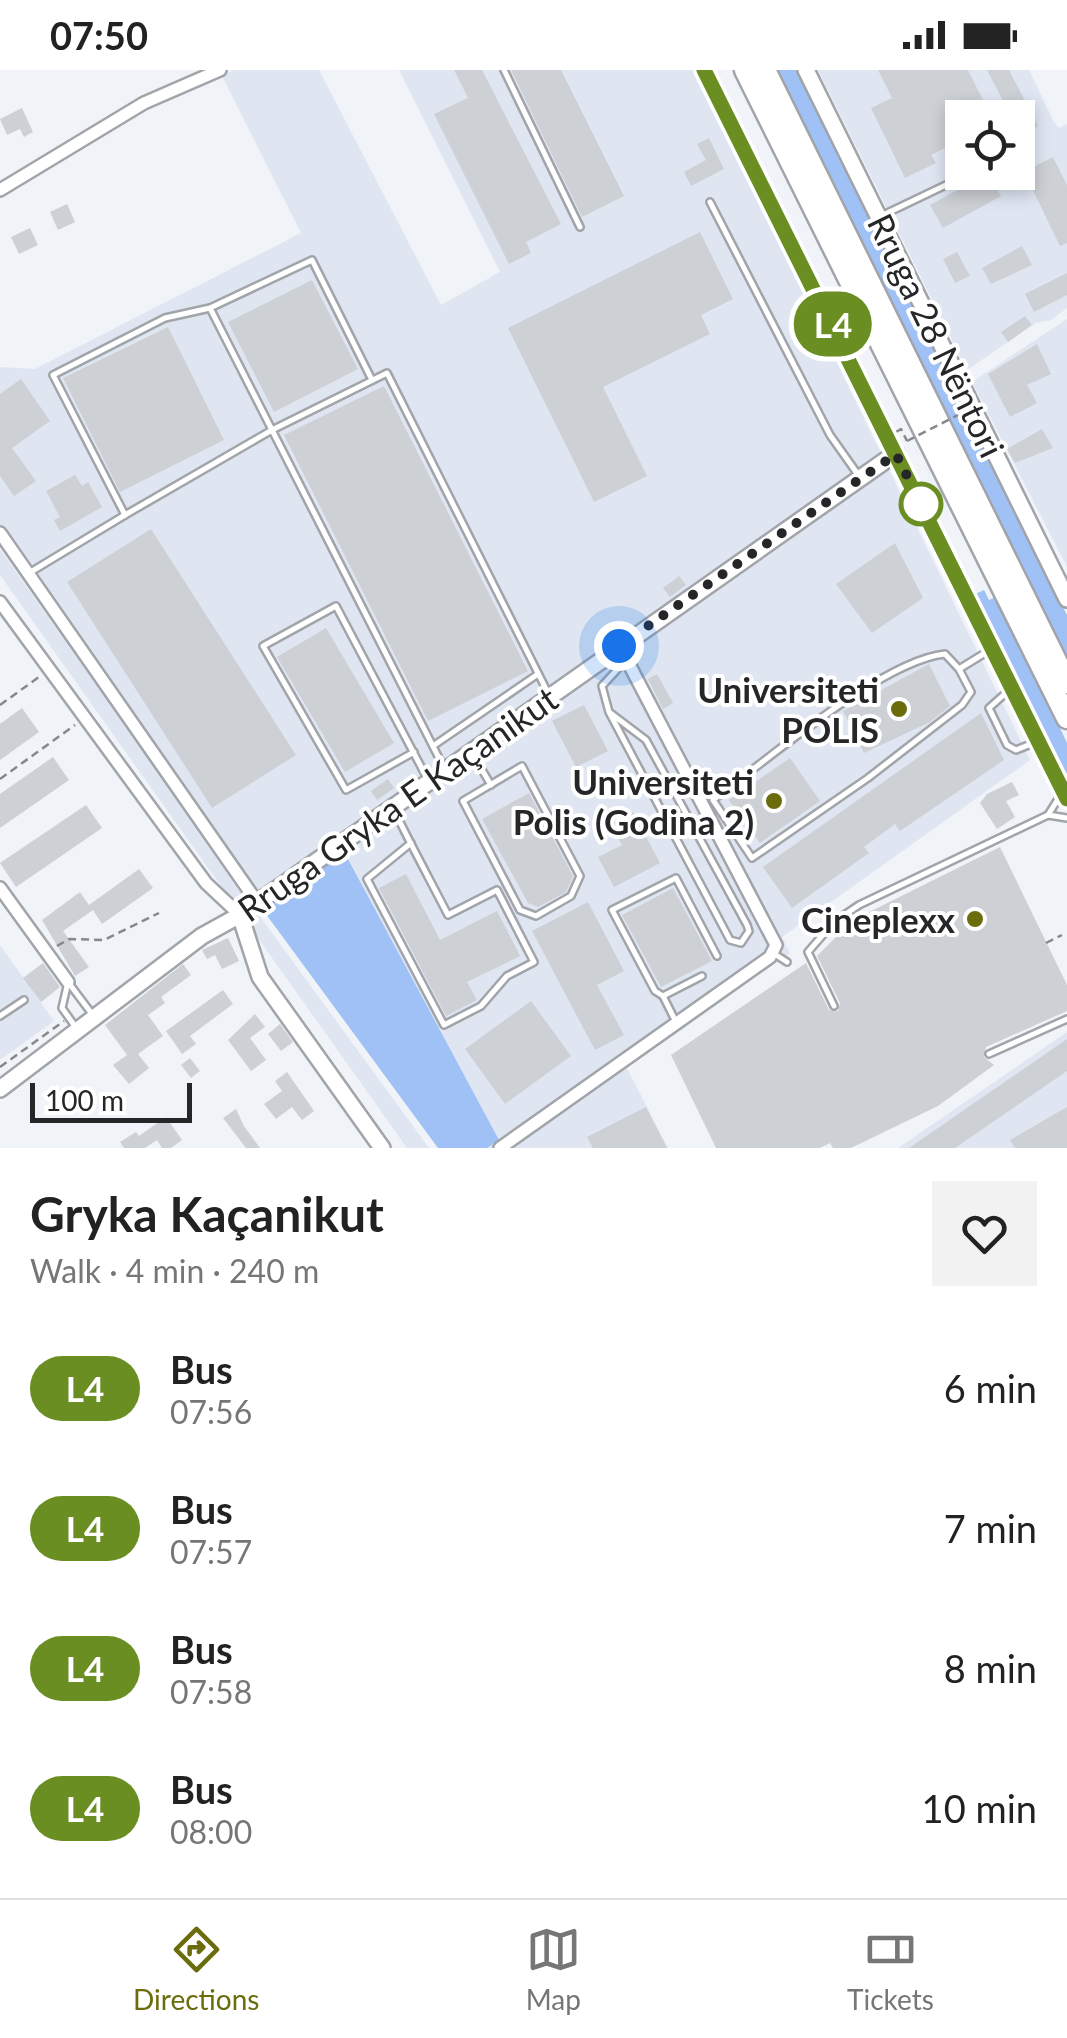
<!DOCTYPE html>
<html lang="en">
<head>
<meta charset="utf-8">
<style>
  body { margin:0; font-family:Lato,sans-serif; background:#f2f2f2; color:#222; height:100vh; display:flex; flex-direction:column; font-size:38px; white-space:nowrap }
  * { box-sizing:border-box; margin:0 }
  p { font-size:32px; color:#767676 }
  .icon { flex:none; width:55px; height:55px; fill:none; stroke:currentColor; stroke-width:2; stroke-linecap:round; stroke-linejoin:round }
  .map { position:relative; height:1078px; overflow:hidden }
  .sheet { display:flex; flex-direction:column; background:#fff; flex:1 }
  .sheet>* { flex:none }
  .badge { padding:0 20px; border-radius:32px; font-size:35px; line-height:65px }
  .tools { position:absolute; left:945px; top:30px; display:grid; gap:20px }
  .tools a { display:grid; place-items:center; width:90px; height:90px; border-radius:0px; background:#fff; box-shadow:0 5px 15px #0003; font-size:50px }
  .scale { position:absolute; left:30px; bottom:25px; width:162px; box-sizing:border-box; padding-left:10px; border:5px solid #252628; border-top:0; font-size:28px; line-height:35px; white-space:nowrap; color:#252628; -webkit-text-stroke:8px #fff; paint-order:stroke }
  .you { position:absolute; width:50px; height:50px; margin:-25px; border:8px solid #fff; border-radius:50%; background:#1a73e8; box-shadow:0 0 0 15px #1a73e833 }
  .map>.badge { position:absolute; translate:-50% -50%; box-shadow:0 0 0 5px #fff }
  .round { display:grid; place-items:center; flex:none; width:105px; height:105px; border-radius:0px; background:#f2f2f2 }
  .head { display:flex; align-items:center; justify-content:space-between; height:170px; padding:0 30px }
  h1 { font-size:48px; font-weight:700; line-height:75px }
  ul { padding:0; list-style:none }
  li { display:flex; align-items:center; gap:30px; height:140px; padding:0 30px }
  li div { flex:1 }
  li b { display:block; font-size:38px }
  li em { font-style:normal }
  li .badge { min-width:110px; font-weight:700; text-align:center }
  .status { display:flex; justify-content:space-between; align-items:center; height:70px; padding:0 50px; background:#fff; direction:ltr }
  .status svg { height:28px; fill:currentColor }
  .menu { display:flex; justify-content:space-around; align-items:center; height:140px; border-top:2px solid #e0e0e0; background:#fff; font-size:28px; color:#767676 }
  .menu a { display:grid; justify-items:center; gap:5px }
  .menu .current { color:#6b6c0c }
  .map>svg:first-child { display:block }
  .built { fill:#dfe6f2; fill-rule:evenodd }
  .green { fill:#a0c1f6 }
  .building { fill:#cdd0d5 }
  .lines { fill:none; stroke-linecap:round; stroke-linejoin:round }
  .lane-casing { stroke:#a1a4a9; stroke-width:10 }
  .street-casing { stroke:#a1a4a9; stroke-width:16 }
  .secondary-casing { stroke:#a1a4a9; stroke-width:20 }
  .highway-casing { stroke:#a1a4a9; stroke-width:25 }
  .path { stroke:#86888b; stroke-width:2.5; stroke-dasharray:8 5; stroke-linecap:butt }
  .lane { stroke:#fff; stroke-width:5 }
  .street { stroke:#fff; stroke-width:11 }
  .secondary { stroke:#fff; stroke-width:15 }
  .highway { stroke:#fff; stroke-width:20 }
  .path-bridge { stroke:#86888b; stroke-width:2.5; stroke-dasharray:8 5; stroke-linecap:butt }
  .line-casing { stroke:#fff; stroke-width:22 }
  .line { stroke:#6b8e23; stroke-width:15 }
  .walk { stroke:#252628; stroke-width:10; stroke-dasharray:0 18 }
  .stop-dot { fill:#fff; stroke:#6b8e23; stroke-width:5 }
  .poi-dot { fill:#6b6c0c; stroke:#fff; stroke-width:4 }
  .labels { text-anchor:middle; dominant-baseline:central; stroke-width:8; stroke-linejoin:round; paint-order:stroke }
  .street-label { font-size:35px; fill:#252628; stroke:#fff }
  .poi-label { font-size:35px; font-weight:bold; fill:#252628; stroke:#fff; text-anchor:end }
</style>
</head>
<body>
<div class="status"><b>07:50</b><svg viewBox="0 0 49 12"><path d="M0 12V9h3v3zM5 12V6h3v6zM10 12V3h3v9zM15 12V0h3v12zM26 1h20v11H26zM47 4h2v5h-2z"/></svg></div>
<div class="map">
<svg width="1067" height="1078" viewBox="0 0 1067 1078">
  <rect width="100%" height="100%" fill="#f0f3f8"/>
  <g class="built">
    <polygon points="234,0 319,0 441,235 500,202 399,0 695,0 1030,690 782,867 790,883 627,998 668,1078 487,1078 498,1069 341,775 257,832 0,463 0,297 35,299 301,163 222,6"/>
    <path d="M818 0H1029L1054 52 1059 58 1067 54V238L1051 250 1036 253 967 300ZM962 48H1018V102H962Z"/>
    <polygon points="1067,249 1067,497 972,312"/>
    <polygon points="0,479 245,826 429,1078 407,1078 0,505"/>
    <polygon points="0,875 54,951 0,990"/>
    <polygon points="1067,962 1067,1078 898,1078"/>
  </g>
  <g class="green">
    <polygon points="772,0 798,0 954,315 952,330 965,353 970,351 1067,545 1067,596"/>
    <polygon points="984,520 989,530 998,526 1067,673 1067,715 973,525"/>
    <polygon points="340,774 499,1070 487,1078 438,1078 257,832"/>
  </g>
  <g class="building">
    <polygon points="454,0 482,0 561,154 526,172 531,183 509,194 434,44 468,28"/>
    <polygon points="511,0 561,0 624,126 582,147"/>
    <polygon points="878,0 968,0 984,32 973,41 976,48 962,48 962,93 953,74 931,85 936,93 905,108 871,38 892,28"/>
    <polygon points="987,0 1009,0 1038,56 1018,66 1018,48 1012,48"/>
    <polygon points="22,38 33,62 24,67 20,59 7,65 0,49"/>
    <polygon points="709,68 724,99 691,116 684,102 706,90 697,74"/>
    <polygon points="1053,87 1067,115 1067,173 1060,176 1024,102"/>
    <polygon points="988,103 1001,126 943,158 930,135"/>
    <polygon points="67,134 75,152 58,160 50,142"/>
    <polygon points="30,158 38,175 19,184 11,167"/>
    <polygon points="700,162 733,229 701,245 710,264 603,317 647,406 594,432 508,258"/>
    <polygon points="1022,176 1032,195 991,214 982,198"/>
    <polygon points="957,182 970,206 955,213 943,189"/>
    <polygon points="1067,203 1067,225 1034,242 1025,224"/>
    <polygon points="312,210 358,299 274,342 228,252"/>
    <polygon points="1025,246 1032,255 1008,272 1001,262"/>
    <polygon points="168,257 224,370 120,422 63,308"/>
    <polygon points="1037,274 1051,304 1027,315 1037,333 1010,347 988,304"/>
    <polygon points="21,309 50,351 12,378 36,411 14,426 0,406 0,324"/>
    <polygon points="384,316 528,601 428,651 284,365"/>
    <polygon points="1042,359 1053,378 1015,393 1007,379"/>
    <polygon points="75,405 82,416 88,412 102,437 60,461 54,450 60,447 46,421"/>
    <polygon points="151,459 296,685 212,738 67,512"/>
    <polygon points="895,473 923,528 872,563 836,514"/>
    <polygon points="679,506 686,515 670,527 663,518"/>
    <polygon points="326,558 394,673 345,702 277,587"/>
    <polygon points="929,594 950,636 930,652 864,683 843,641"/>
    <polygon points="657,604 673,633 663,639 648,609"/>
    <polygon points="584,635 608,681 576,697 552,651"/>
    <polygon points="22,638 39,662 0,690 0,654"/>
    <polygon points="981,643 1004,690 900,761 895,754 864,777 869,783 792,838 763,797"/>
    <polygon points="53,687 69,710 0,758 0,724"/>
    <polygon points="790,688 820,731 760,773 729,730"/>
    <polygon points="388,709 394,718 377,730 371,721"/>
    <polygon points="1012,712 1019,725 1006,731 1015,747 997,759 980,733 987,724"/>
    <polygon points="529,723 573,806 566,822 538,837 528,833 482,749"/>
    <polygon points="86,735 102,758 16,817 0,793"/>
    <polygon points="633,742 660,793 614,817 598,787 622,775 610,754"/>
    <polygon points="1000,777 1067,915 1067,941 986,977 984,987 994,995 938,1036 851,1078 833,1078 830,1073 820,1078 716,1078 671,985 806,893 829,940 838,941 840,933 817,886 843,860 841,856"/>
    <polygon points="139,799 153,818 102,854 93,840 63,861 89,897 75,906 42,850 80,822 89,835"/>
    <polygon points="406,804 440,870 497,841 520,886 467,912 477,930 446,946 379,818"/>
    <polygon points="673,818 712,891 661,917 622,845"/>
    <polygon points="588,832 624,901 597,915 624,965 595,980 532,861"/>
    <polygon points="228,868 239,891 222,899 215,885 207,889 202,880"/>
    <polygon points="43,893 60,917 41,932 23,908"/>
    <polygon points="183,894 191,905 161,927 165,933 148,945 163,966 138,984 149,998 129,1014 113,995 127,985 105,955"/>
    <polygon points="223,920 233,934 190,966 196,974 182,984 166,961"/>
    <polygon points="531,931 571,986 505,1034 465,979"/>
    <polygon points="255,944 265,957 250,968 266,990 251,1001 228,970"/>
    <polygon points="280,954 293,972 281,981 268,964"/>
    <polygon points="1067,969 1067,1001 955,1078 909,1078"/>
    <polygon points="190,988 200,1001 191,1008 181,995"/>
    <polygon points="287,1002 314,1041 302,1050 292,1037 276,1049 264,1034 282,1021 275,1011"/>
    <polygon points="646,1037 667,1078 593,1078 587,1067"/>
    <polygon points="1067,1037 1067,1078 1015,1078 1010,1070"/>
    <polygon points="236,1039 244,1056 260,1078 246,1078 223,1048"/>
    <polygon points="166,1047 182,1070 171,1078 162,1078 157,1070 145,1078 124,1078 120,1072 136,1062 139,1066"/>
  </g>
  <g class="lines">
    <defs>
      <g id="lane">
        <polyline points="504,0 580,157"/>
        <polyline points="710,132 830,365 859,406"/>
        <polyline points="881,146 973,102"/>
        <polyline points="210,238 272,360 125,445 53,305 165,248 210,238 312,190 372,310"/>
        <polyline points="29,503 125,445"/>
        <path d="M959 599 945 584C883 590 766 691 713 730L752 788 868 708 962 635 971 622 959 599 990 580"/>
        <polyline points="1008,621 989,638 1007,675 1016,680 1036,672"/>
        <polyline points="609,642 646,670 747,855 749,861 741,873 730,870 609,642 602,616 625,591"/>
        <polyline points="433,676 538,604"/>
        <polyline points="414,682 346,720 263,576 336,536 427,708"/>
        <polyline points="472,683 491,715"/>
        <polyline points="443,696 272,360 387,303 548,623"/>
        <polygon points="522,696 580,806 571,826 536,846 520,840 463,731"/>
        <path d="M394 740C411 775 430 810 448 845L497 820 534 892 507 906 481 936 444 955 367 809 411 773"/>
        <polyline points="1048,745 1067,748"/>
        <polyline points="773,883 787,892"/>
        <polyline points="663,926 655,921 612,840 676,808 717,886"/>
        <polyline points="834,936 808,882 834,852 859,835 1048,745 1060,726"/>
        <polyline points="0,946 24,930"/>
        <polyline points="676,952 663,926 702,906"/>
        <polyline points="77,959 62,938 68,912 92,944"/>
        <polyline points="989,984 1067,949"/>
      </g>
      <g id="street">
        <polyline points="0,120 144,33 220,0"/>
        <polyline points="0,463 257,832"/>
        <polyline points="0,532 206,813 240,845"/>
        <polyline points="0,818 68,912"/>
        <polyline points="500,1078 770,887 776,875 619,575"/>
      </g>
      <g id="secondary">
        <polyline points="704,0 1067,729"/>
        <polyline points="806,0 1067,529"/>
        <polyline points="240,845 260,907 382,1078"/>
        <polyline points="0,1019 202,866 240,845 896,383"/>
      </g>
      <g id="highway">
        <polyline points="745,0 1067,648"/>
        <polyline points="765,0 1067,613"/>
      </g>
    </defs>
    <use href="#lane" class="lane-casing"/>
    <use href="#street" class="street-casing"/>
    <use href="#secondary" class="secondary-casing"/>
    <use href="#highway" class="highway-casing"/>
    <g class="path">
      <polyline points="954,330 958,345"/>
      <polyline points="896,362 901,359 907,371"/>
      <polyline points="0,635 39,607"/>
      <polyline points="0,709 75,655"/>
      <polyline points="1046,873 1062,865"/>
      <polyline points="57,876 69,869 104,870 159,843"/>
      <polyline points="0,997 64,951"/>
    </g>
    <use href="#lane" class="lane"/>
    <use href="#street" class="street"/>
    <use href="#secondary" class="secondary"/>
    <use href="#highway" class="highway"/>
    <polyline class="path-bridge" points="907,371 958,345"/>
  </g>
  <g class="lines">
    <defs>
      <polyline id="line" points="704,0 1067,729"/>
    </defs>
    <use href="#line" class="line-casing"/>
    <use href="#line" class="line"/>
    <polyline class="walk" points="619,576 896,384 921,434"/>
  </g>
  <circle class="stop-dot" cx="921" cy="434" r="20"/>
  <g class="poi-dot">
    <circle cx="899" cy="639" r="10"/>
    <circle cx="774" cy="731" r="10"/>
    <circle cx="975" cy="849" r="10"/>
  </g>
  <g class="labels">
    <g class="street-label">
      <text transform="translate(937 265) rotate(64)">Rruga 28 Nëntori</text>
      <text transform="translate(397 733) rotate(-35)">Rruga Gryka E Kaçanikut</text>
    </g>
    <g class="poi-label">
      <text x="879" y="619">Universiteti<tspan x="879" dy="40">POLIS</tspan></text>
      <text x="754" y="711">Universiteti<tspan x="754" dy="40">Polis (Godina 2)</tspan></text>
      <text x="955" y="849">Cineplexx</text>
    </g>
  </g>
</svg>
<div class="tools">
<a><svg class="icon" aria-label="locate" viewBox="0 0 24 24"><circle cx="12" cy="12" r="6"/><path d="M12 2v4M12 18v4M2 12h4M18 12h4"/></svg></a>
</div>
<div class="scale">100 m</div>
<div class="you" style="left:619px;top:576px"></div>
<b class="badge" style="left:833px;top:254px;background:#6b8e23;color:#fff">L4</b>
</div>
<section class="sheet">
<div class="head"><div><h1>Gryka Kaçanikut</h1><p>Walk · 4 min · 240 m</p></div><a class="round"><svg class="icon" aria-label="heart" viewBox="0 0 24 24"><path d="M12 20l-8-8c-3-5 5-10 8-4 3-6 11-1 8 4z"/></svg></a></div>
<ul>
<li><span class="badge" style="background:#6b8e23;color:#fff">L4</span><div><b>Bus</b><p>07:56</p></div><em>6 min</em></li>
<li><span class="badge" style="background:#6b8e23;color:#fff">L4</span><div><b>Bus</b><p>07:57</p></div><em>7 min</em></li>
<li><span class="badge" style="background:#6b8e23;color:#fff">L4</span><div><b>Bus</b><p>07:58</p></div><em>8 min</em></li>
<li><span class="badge" style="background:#6b8e23;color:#fff">L4</span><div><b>Bus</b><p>08:00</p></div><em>10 min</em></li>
</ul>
</section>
<nav class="menu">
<a class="current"><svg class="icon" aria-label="directions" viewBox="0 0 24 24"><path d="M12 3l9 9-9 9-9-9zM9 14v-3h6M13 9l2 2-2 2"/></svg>Directions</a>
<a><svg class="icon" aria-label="map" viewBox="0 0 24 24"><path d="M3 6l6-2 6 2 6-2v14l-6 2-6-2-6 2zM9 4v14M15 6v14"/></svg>Map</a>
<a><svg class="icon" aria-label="tickets" viewBox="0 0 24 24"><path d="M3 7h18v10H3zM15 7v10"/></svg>Tickets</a>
</nav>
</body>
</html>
